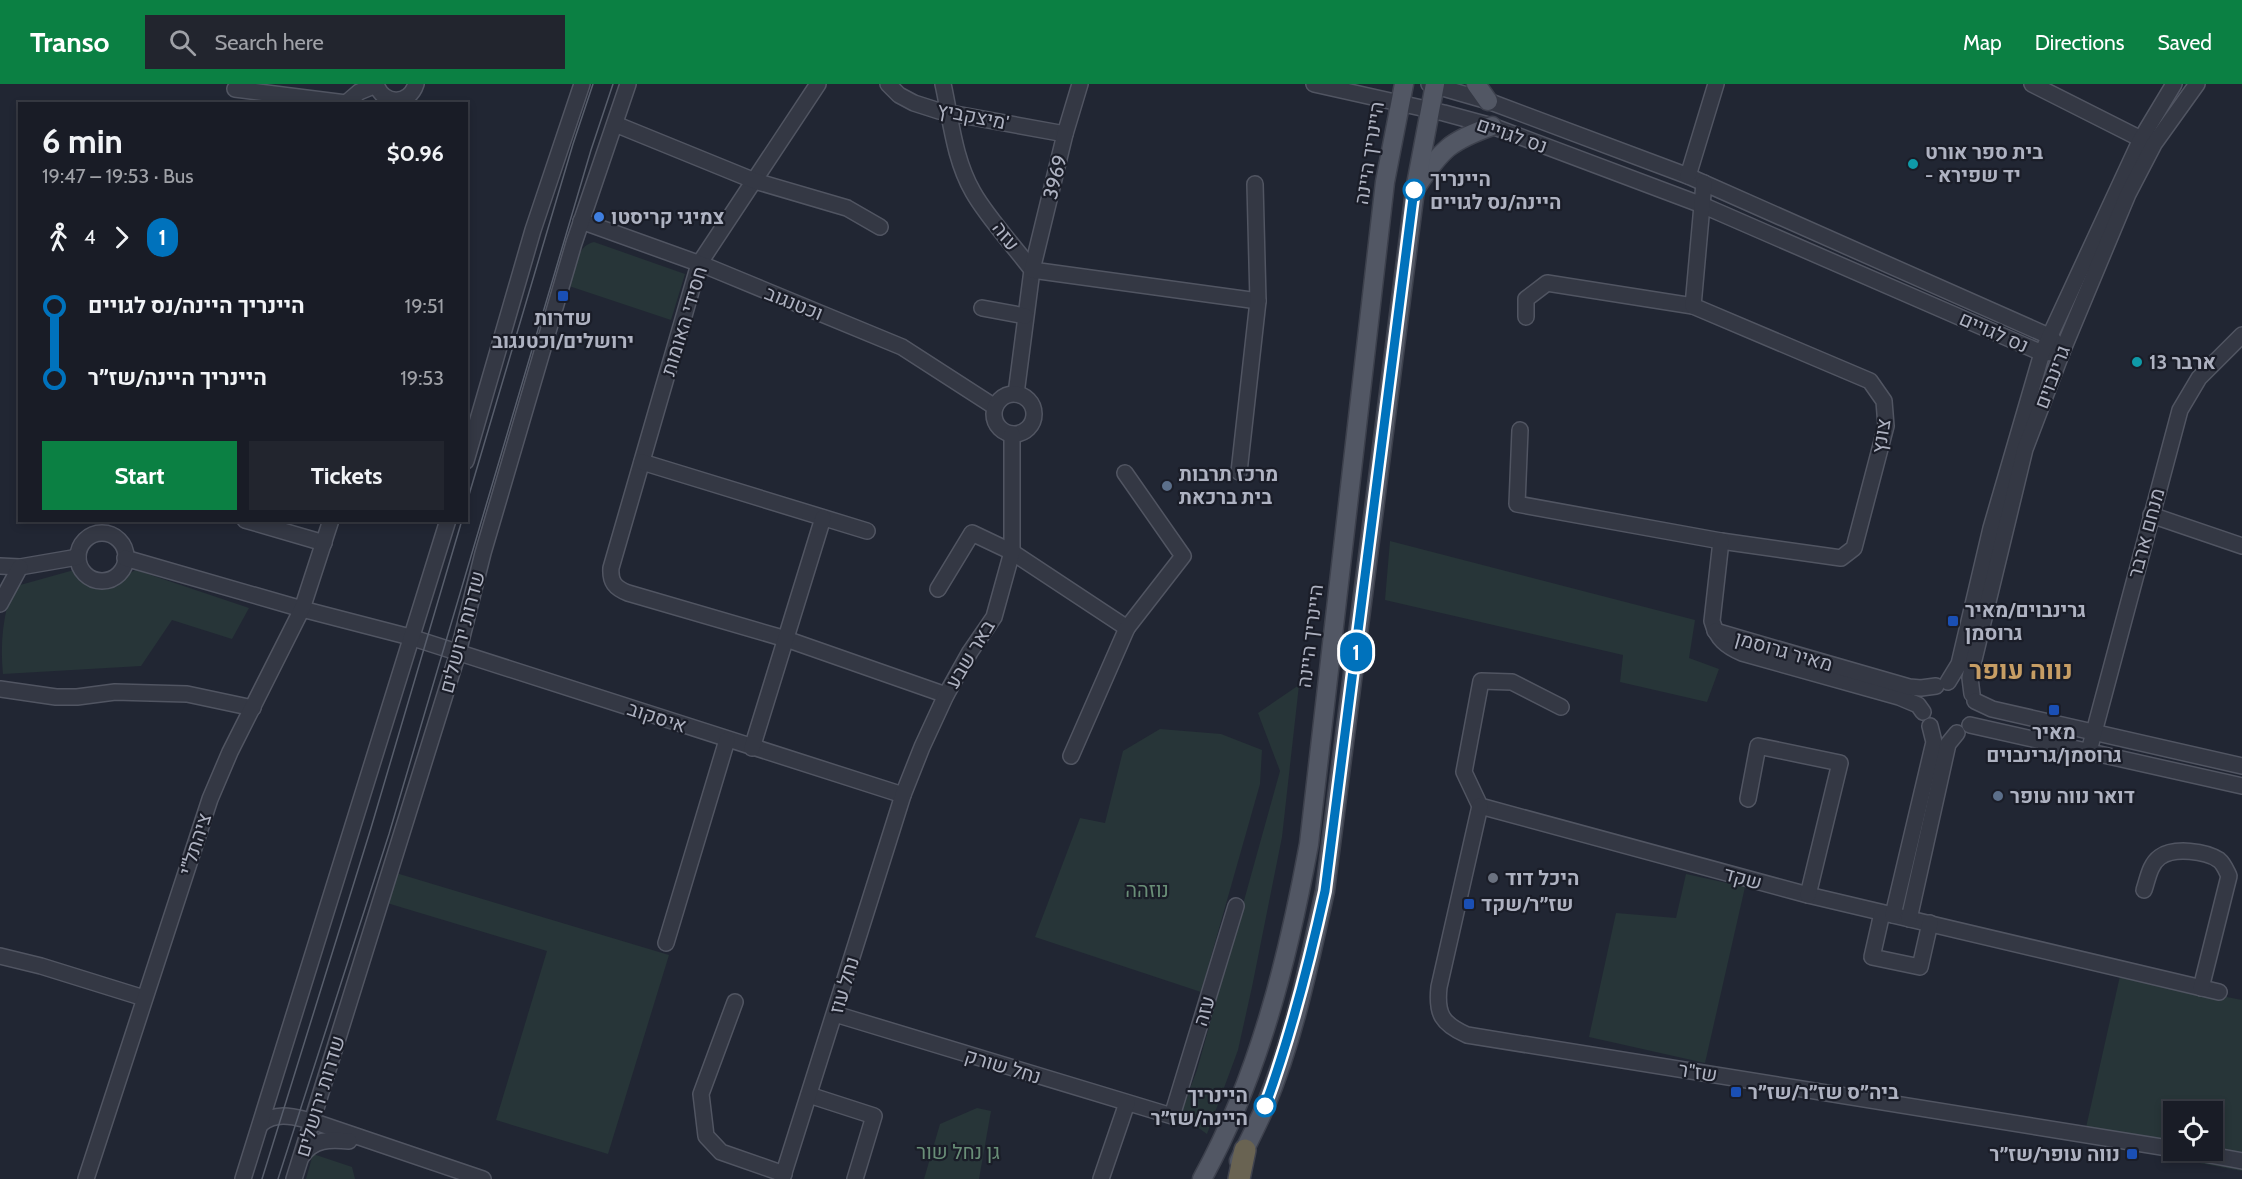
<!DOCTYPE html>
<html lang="en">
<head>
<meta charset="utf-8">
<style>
  body { margin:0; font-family:Cabin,Heebo,sans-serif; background:#22252e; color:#f1f3f6; height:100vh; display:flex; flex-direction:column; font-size:22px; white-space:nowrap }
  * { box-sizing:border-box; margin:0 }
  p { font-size:20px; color:#9fa1a7 }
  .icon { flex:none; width:33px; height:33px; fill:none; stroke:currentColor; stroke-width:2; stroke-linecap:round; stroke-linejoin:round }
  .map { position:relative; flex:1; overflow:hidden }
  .panel { position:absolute; left:18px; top:18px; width:450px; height:420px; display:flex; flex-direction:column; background:#191c26; border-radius:0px; box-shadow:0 3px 9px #0003,0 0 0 2px #373a43 }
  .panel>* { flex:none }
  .badge { padding:0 12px; border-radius:20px; font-size:21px; line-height:39px }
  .fabs { position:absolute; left:2163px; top:1017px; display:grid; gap:12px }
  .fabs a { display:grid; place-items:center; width:60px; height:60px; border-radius:0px; background:#191c26; box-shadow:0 3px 9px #0003,0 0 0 2px #373a43; font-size:30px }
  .map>.badge { position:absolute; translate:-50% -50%; box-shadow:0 0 0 3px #fff }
  .legs { display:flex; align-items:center; gap:9px; height:66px; padding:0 24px; font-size:20px }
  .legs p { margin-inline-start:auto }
  .summary { display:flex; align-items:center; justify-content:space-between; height:102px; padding:0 24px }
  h1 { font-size:33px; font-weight:700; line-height:45px }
  .cta { display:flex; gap:12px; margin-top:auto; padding:12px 24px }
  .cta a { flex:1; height:69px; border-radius:0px; background:#0b8043; color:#fff; font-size:24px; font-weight:700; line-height:69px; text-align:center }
  .cta a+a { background:#22252e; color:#f1f3f6 }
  ul { padding:0 24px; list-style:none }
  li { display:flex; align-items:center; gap:21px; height:72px; font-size:22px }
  li i { display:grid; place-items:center; width:9px; height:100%; margin:0 8px; background:currentColor }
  li i::after { content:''; width:15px; height:15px; margin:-8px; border:4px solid; border-radius:50%; background:#191c26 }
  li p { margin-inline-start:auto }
  li:first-child i { background:linear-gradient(#0000 50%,currentColor 0) }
  li:last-child i { background:linear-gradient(currentColor 50%,#0000 0) }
  header { display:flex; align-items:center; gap:36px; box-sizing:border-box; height:84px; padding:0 30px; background:#0b8043; color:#fff }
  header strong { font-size:28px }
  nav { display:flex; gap:33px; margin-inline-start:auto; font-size:21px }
  .search { width:420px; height:54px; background:#22252e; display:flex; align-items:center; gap:15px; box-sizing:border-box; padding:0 21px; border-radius:0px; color:#9fa1a7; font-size:22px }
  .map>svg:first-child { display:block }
  .green { fill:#273538; fill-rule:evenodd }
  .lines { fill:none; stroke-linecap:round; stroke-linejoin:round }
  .minor-casing { stroke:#515562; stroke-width:18 }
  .major-casing { stroke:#3d414d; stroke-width:21 }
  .highway-casing { stroke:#3f424e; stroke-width:24 }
  .minor { stroke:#343844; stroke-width:15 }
  .major { stroke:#525764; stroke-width:18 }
  .highway { stroke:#696352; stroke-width:21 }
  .tram { stroke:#585e6c; stroke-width:1.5 }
  .line-1-casing { stroke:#fff; stroke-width:14 }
  .line-1 { stroke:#0072bc; stroke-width:9 }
  .culture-dot { fill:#0f9aa8; stroke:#1a1d28; stroke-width:2 }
  .stop-1-dot { fill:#fff; stroke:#0072bc; stroke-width:3 }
  .shop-dot { fill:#3f7fe0; stroke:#1a1d28; stroke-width:2 }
  .transit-dot { fill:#1a4fb4; stroke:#1a1d28; stroke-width:2 }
  .service-dot { fill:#5c6f8a; stroke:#1a1d28; stroke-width:2 }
  .worship-dot { fill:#6b7280; stroke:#1a1d28; stroke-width:2 }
  .labels { text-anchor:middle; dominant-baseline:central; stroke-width:4.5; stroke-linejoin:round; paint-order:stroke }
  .street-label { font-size:20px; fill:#aeb2c1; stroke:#1a1d28 }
  .poi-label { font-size:20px; font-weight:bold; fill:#aeb2c1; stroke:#1a1d28; text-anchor:start }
  .stop-label { font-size:20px; font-weight:bold; fill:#aeb2c1; stroke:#1a1d28; text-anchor:start }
  .park-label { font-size:20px; fill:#698e77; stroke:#1a1d28 }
  .district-label { font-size:26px; font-weight:bold; fill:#c69d64; stroke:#1a1d28 }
</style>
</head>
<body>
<header>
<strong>Transo</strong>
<div class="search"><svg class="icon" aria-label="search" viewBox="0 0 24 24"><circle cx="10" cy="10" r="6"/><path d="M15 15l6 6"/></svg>Search here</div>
<nav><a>Map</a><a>Directions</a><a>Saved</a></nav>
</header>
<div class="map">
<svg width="2242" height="1095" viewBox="0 0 2242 1095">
  <rect width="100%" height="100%" fill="#212633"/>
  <g class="green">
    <path d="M594 158 685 190 671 236 569 202C574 186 576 162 594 158Z"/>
    <polygon points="1390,457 1695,536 1689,574 1719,585 1707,618 1620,598 1623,571 1385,516"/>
    <path d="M74 486 98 503 136 486 249 524 232 555 172 536 141 582 3 590C0 559 3 531 13 503Z"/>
    <polygon points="1299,601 1282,753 1252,903 1238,966 1207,1050 1180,1031 1197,986 1280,687 1258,629"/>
    <polygon points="1160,645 1221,650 1262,666 1260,700 1201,908 1035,853 1080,734 1105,739 1123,667"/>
    <polygon points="396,789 669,871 608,1070 496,1036 547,867 387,819"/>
    <polygon points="1686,790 1745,803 1705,979 1589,953 1616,829 1676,834"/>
    <path d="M2120 892 2242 916V1087L2083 1057ZM2174 1028H2212V1066H2174Z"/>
    <polygon points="977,1024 991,1027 979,1095 924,1095 940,1040"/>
    <polygon points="313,1070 352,1083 355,1095 306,1095"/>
  </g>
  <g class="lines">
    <defs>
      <g id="minor">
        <path d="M376 0C383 21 409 22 416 0"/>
        <path d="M818 0 699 180 611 484C610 498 615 504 628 509L786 555 946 611"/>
        <polyline points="888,0 899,11 914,19 939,27 1065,50"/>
        <path d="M943 0C951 36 954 75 973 108 987 133 1014 162 1032 186L1016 310"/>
        <polyline points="1080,0 1065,50 1032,186 1258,217"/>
        <polyline points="1314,0 1444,29 1492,42 1702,121 2042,269 2062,268"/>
        <polyline points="1429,0 1488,17 1688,92 2051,253 2062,268"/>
        <polyline points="2032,0 2141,55"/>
        <polyline points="235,5 346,19"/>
        <polyline points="345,20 359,8 376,1"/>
        <polyline points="615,40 755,97 847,124 880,143"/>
        <polyline points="1688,92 1716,0"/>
        <polyline points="581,137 706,182 902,263 995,323"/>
        <polyline points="982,224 1025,232"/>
        <polyline points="1526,233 1526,215 1547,199 1693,222"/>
        <circle cx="1014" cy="330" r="20"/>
        <polyline points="1520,346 1517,420 1721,457 1841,474 1854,464 1886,342 1884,317 1870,297 1693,222 1704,99"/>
        <polyline points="466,377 533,146 582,0"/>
        <polyline points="642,378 867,447"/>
        <polyline points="1239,388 1258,217 1255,100"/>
        <polyline points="2151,431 2242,462"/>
        <polyline points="245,436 324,459"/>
        <circle cx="102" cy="473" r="24"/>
        <path d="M1721 457 1712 537C1717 555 1726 562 1742 569L1899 613 1918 621 1923 628"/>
        <polyline points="125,474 302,525 410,553 903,711"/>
        <polyline points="0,482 20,483 78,473"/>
        <polyline points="938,505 972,449 1012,468 1127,544"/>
        <polyline points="0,520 20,483"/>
        <polyline points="1715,547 1909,603 1921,604 1936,602"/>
        <polyline points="1948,598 1959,580 1991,444 2042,269 2141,55 2174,0"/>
        <polyline points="0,605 56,613 77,613 115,608 187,610 253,624"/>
        <polyline points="1972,610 1970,594 1972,584 2025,365 2062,268 2128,110 2154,60 2197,0"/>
        <polyline points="1975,617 1992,625 2242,682"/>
        <polyline points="1561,623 1512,598 1481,597 1464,688 1480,722 1808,811 2219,908"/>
        <polyline points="1970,641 2242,702"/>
        <polyline points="752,664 823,434"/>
        <polyline points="2089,667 2180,326 2199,294 2242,251"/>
        <polyline points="1071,672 1127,544 1183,472 1125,389"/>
        <polyline points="1748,715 1758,662 1840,679 1808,811"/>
        <path d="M1480 722 1439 903C1436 930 1442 940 1467 951L2174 1065"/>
        <path d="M2144 806C2148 794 2150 780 2160 773 2174 763 2206 767 2219 776 2224 780 2226 786 2229 792L2201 904"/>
        <polyline points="1882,829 1872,873 1920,883 1930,839"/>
        <polyline points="1893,831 1934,658 1930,642"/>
        <polyline points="1909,835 1948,660 1957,649"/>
        <polyline points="666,859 727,656"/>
        <polyline points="0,872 41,882 144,914"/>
        <polyline points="735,918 701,1010 706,1052 721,1068 784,1090"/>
        <polyline points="835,930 1172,1032 1236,822"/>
        <polyline points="809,1011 874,1032 855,1095"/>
        <path d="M261 1040C277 1027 294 1033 312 1037L483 1095"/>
        <polyline points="2183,1066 2242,1077"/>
        <path d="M302 1072C313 1055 330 1055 349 1057"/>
        <polyline points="86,1095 210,715 230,668 302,525 331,436"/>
        <polyline points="243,1095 448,436"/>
        <polyline points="294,1095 458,569 483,469 574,159 628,0"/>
        <polyline points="782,1095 903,711 922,663 946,611 970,568 994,533 1012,468 1012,350"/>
        <polyline points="1101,1095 1127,1019"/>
      </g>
      <g id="major">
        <polyline points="1476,0 1488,17"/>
        <path d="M1417 102C1442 65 1450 57 1492 42"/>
        <path d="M1239 1077C1248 1059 1257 1041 1265 1023 1294 954 1309 880 1325 807L1415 106 1435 0"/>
        <path d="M1202 1095C1259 992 1288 874 1309 760L1385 98 1404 0"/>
      </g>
      <polyline id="highway" points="1239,1095 1245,1066"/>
    </defs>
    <use href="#minor" class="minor-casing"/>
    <use href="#major" class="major-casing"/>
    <use href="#highway" class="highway-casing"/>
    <use href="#minor" class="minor"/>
    <use href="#major" class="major"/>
    <use href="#highway" class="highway"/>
    <g class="tram">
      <polyline points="466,421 573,60 593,0"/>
      <polyline points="262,1095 371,744 462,436"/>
      <polyline points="278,1095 389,750 591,66 613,0"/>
    </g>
  </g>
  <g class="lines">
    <defs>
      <path id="line-1" d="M1265 1022C1291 951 1309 880 1325 807L1414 106"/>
    </defs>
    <use href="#line-1" class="line-1-casing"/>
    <use href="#line-1" class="line-1"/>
  </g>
  <g class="culture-dot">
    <circle cx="1913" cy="80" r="6"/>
    <circle cx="2137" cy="278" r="6"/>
  </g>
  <g class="stop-1-dot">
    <circle cx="1414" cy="106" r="10"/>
    <circle cx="1265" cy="1022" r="10"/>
  </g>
  <circle class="shop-dot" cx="599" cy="133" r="6"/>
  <g class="transit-dot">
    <rect x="557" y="206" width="12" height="12" rx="3"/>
    <rect x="1947" y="531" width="12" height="12" rx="3"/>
    <rect x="2048" y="620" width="12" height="12" rx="3"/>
    <rect x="1463" y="814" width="12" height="12" rx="3"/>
    <rect x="1730" y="1002" width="12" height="12" rx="3"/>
    <rect x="2126" y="1064" width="12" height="12" rx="3"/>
  </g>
  <g class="service-dot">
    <circle cx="1167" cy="402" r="6"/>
    <circle cx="1998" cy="712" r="6"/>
  </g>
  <circle class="worship-dot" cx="1493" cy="794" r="6"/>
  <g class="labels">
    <g class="street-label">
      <text transform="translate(973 32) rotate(11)">מיצקביץ'</text>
      <text transform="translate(1512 51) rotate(19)">נס לגויים</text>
      <text transform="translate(1369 69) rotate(-81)">היינריך היינה</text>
      <text transform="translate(1055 93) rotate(-76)">3969</text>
      <text transform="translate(1006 152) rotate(53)">עזה</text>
      <text transform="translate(794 219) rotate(22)">וכטנגוב</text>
      <text transform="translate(684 237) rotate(-73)">חסידי האומות</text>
      <text transform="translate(1994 248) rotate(24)">נס לגויים</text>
      <text transform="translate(2052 293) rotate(-69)">גרינבוים</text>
      <text transform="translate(1881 352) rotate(-81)">צונץ</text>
      <text transform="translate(2146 449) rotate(-75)">מנחם ארבר</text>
      <text transform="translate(462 548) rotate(-75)">שדרות ירושלים</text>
      <text transform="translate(1310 552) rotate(-83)">היינריך היינה</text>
      <text transform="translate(1784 567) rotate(16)">מאיר גרוסמן</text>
      <text transform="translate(970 570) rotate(-59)">באר שבע</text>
      <text transform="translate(657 633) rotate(18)">איסקוב</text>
      <text transform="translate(195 760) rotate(-72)">ציהתל"י</text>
      <text transform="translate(1743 794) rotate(15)">שקד</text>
      <text transform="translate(844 901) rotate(-73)">נחל עוז</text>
      <text transform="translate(1204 927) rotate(-73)">עזה</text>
      <text transform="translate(1003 982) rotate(17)">נחל שורק</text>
      <text transform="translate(1698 988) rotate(9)">שז"ר</text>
      <text transform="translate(320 1012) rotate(-73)">שדרות ירושלים</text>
    </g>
    <g class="poi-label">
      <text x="1925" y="68">בית ספר אורט<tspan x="1925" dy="23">- יד שפירא</tspan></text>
      <text x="611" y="133">צמיגי קריסטו</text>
      <text x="563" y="234" text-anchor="middle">שדרות<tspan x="563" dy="23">ירושלים/וכטנגוב</tspan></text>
      <text x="2149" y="278">ארבר 13</text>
      <text x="1179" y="390">מרכז תרבות<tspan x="1179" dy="23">בית ברכאת</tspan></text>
      <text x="1965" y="526">גרינבוים/מאיר<tspan x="1965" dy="23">גרוסמן</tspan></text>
      <text x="2054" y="648" text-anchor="middle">מאיר<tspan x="2054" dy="23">גרוסמן/גרינבוים</tspan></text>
      <text x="2010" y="712">דואר נווה עופר</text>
      <text x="1505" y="794">היכל דוד</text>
      <text x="1481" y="820">שז״ר/שקד</text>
      <text x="1748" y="1008">ביה״ס שז״ר/שז״ר</text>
      <text x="2120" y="1070" text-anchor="end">נווה עופר/שז״ר</text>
    </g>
    <g class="stop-label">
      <text x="1430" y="95">היינריך<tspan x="1430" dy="23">היינה/נס לגויים</tspan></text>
      <text x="1248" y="1011" text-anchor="end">היינריך<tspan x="1248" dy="23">היינה/שז״ר</tspan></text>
    </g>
    <g class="park-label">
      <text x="1147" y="806">נוזהה</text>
      <text x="958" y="1068">גן נחל שור</text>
    </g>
    <g class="district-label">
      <text x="2021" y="586">נווה עופר</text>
    </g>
  </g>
</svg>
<div class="fabs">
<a><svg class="icon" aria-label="locate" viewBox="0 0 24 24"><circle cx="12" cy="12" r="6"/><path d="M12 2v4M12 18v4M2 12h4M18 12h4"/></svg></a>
</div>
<b class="badge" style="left:1356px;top:568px;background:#0072bc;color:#fff">1</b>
<section class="panel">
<div class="summary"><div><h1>6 min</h1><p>19:47 – 19:53 · Bus</p></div><b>$0.96</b></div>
<div class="legs"><svg class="icon" aria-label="walk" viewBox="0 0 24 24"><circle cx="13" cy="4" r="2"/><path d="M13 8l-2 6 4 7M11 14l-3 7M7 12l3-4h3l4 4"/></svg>4<svg class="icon" aria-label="forward" viewBox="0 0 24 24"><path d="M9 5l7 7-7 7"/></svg><b class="badge" style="background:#0072bc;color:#fff">1</b></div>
<ul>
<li><i style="color:#0072bc"></i><b>היינריך היינה/נס לגויים</b><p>19:51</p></li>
<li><i style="color:#0072bc"></i><b>היינריך היינה/שז״ר</b><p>19:53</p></li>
</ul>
<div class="cta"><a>Start</a><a>Tickets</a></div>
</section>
</div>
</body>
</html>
